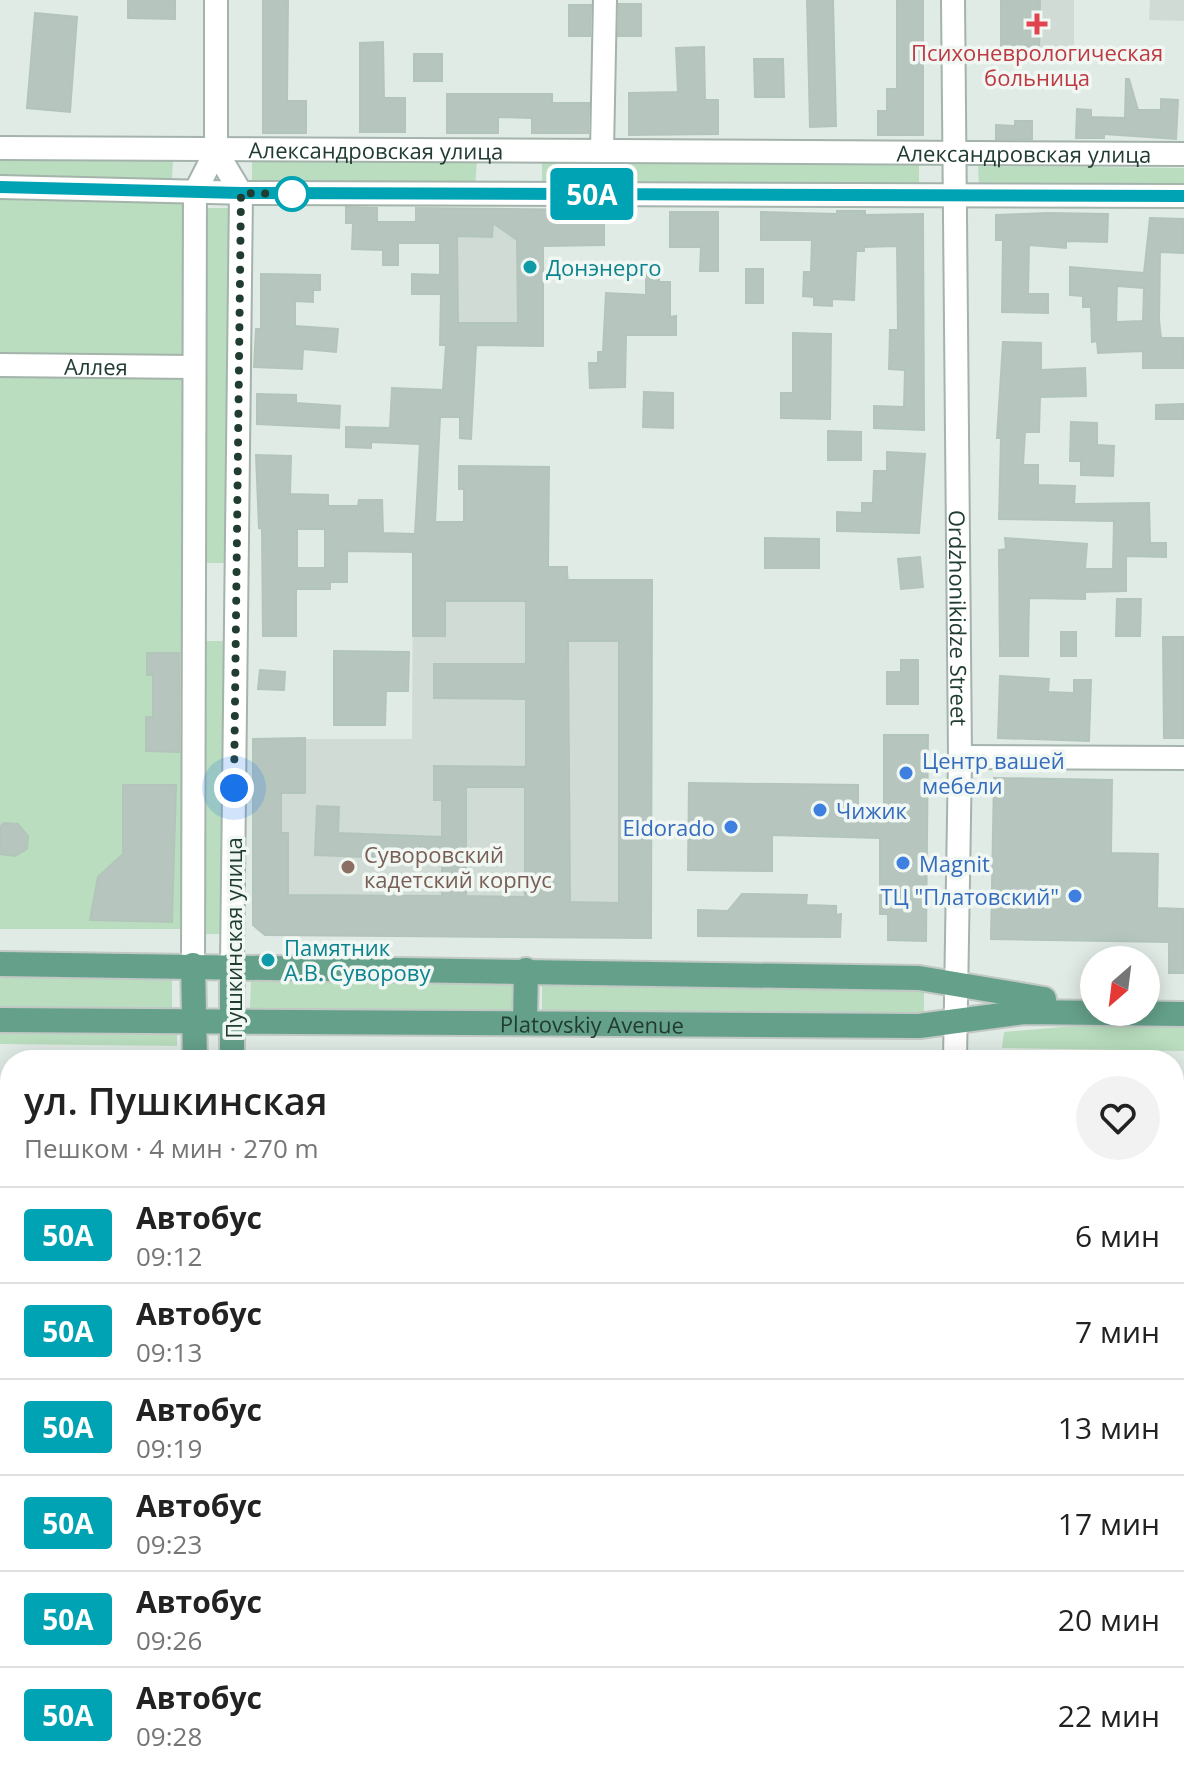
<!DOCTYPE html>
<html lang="ru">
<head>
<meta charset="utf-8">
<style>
  body { margin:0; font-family:"Open Sans",sans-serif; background:#f2f2f2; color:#222; height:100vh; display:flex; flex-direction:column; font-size:30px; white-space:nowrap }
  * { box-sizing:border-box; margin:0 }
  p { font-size:26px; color:#767676 }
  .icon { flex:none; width:44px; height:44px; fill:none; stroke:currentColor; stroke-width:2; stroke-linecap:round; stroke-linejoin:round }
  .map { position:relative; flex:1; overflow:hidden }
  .details { position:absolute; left:0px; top:1050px; width:1184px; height:728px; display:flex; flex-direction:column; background:#fff; border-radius:32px 32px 0 0; box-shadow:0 4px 20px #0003 }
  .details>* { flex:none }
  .badge { padding:0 16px; border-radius:6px; font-size:28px; line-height:52px }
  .needle { width:52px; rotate:208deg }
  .buttons { position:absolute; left:1080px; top:946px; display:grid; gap:16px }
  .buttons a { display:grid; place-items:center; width:80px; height:80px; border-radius:50%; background:#fff; box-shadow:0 4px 20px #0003; font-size:40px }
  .you { position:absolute; width:40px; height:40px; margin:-20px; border:6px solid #fff; border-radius:50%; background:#1a73e8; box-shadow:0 0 0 12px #1a73e833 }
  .map>.badge { position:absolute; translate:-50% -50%; box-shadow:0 0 0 4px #fff }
  .round { display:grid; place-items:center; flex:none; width:84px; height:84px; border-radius:42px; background:#f2f2f2 }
  .head { display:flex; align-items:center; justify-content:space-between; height:136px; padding:0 24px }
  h1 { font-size:38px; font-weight:600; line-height:60px }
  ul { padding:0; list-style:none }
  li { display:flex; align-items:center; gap:24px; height:96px; padding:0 24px; border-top:2px solid #e0e0e0 }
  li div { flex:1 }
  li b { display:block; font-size:30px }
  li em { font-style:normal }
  li .badge { min-width:88px; font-weight:700; text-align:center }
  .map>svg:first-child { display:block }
  .built { fill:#cfdbd4 }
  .green { fill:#b9ddbe }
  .building { fill:#b6c6be; stroke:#b3c5bb; stroke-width:2; fill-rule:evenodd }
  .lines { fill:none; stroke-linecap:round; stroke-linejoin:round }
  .minor-casing { stroke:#a4b3ab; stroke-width:26 }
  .major-casing { stroke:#c1c8c5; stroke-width:28 }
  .minor { stroke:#fff; stroke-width:22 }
  .major { stroke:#65a18a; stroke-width:24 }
  .tram { stroke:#5b786d; stroke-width:2 }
  .line-casing { stroke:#fff; stroke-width:18 }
  .line { stroke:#00a3b4; stroke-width:12 }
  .walk { stroke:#213c31; stroke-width:8; stroke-dasharray:0 14.4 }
  .health-dot { fill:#e0444e; stroke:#f1f8f4; stroke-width:3 }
  .stop-dot { fill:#fff; stroke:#00a3b4; stroke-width:4 }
  .culture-dot { fill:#0f9aa8; stroke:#f1f8f4; stroke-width:3 }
  .shop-dot { fill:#3f7fe0; stroke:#f1f8f4; stroke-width:3 }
  .education-dot { fill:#8d6e63; stroke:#f1f8f4; stroke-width:3 }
  .labels { text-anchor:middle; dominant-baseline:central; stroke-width:7; stroke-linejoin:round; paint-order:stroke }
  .health-label { font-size:22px; fill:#be3a42; stroke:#f1f8f4 }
  .street-label { font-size:22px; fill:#213c31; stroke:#f1f8f4 }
  .culture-label { font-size:22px; fill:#0d838f; stroke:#f1f8f4; text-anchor:start }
  .shop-label { font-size:22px; fill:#366cbe; stroke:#f1f8f4; text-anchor:start }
  .education-label { font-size:22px; fill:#785e54; stroke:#f1f8f4; text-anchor:start }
</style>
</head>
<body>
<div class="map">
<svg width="1184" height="1778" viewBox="0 0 1184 1778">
  <rect width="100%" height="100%" fill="#e1ebe5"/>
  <g class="built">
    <polygon points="1001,0 1074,0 1074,49 1001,48"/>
    <polygon points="1150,0 1184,0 1184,21 1149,20"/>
    <polygon points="442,209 543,209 543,346 440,345 441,295 412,294 412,275 440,274"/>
    <polygon points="413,566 567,567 570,580 652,580 651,938 265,935 253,925 253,739 412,739"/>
  </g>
  <g class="green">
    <polygon points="0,158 173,160 172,179 0,176"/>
    <polygon points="252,159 477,161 475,188 252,187"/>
    <polygon points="919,161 919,186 542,187 542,162"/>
    <polygon points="978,166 1184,168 1184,188 979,187"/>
    <polygon points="0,200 186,202 182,929 0,929"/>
    <polygon points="203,208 234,208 229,563 204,563"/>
    <polygon points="202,641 230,641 226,934 202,934"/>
    <polygon points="0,969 172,970 172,1016 0,1015"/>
    <polygon points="251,980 512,983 512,1012 250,1008"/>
    <polygon points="542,985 924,990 924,1018 542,1014"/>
    <polygon points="1110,1023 1184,1026 1184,1051 1002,1048 1004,1032"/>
    <polygon points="0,1032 177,1033 177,1046 0,1044"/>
  </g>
  <g class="building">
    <polygon points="128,0 175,0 175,19 128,18"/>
    <polygon points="263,0 288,0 287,101 306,101 306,133 263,133"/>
    <polygon points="807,0 833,0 836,126 810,127"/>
    <polygon points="897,0 923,0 923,135 878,135 878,111 887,111 887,89 897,89"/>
    <polygon points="1001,0 1040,0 1039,48 1001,48"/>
    <polygon points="619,4 641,4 641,36 618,36"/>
    <polygon points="569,5 591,5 590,36 569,36"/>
    <polygon points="35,13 77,17 70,112 27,108"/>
    <polygon points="383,42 384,98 405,98 405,132 360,132 360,43"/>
    <polygon points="704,47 705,100 718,100 718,134 629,135 629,93 678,92 676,48"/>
    <rect x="414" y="54" width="28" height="27"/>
    <polygon points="754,59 783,59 784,97 755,97"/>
    <polygon points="1126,79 1129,79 1138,110 1161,110 1161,99 1178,100 1176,139 1104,134 1104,138 1076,138 1077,109 1091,110 1091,117 1125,118"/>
    <polygon points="447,94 552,94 552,103 589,103 588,133 532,133 532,118 498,117 498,133 447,133"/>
    <polygon points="1015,121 1032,121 1032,139 996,139 996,125 1015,126"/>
    <path d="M346 207 377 208V222H416V208L604 210V245L543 246V346L476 345 471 439 460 438V417H440L435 522H464V489H459V466L549 467 548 567H567V580H652L651 938 265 935 253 925V739L305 738V793H281V833H288V895L442 896V860L315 855 317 806 339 807 338 833 442 837V800H434V766L526 767V699L434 698V664H526V601H445V636H413V552L347 551V582H330V589H296V636H263L262 529 259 528 256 455 291 456 290 494 328 495V506H358L359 500H382L383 533 415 534 420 444 371 442V448L346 447V427L390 428 392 388 443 390 446 345H440L441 294H412V274L440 275V243H398V265H383V250L352 249 353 223H346ZM493 223 517 240 518 323H458L457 236 492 237ZM297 529H325V568H297ZM568 641H619V903L570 902ZM466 787H525V897L466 896Z"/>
    <polygon points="837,211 865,211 865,215 923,214 924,430 874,428 874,406 904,407 905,370 889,369 890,330 898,330 897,246 864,247 864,251 856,251 854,300 832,299 832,306 814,305 814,297 803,296 804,272 811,272 812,240 761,240 761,212 837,214"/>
    <polygon points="670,212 718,212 718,271 700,271 701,247 670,247"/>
    <polygon points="1049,213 1108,214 1107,242 1066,241 1066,248 1029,245 1028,294 1048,294 1048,313 1002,312 1003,240 996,240 996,215"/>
    <path d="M1150 218 1184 219V253L1160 252 1159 320 1161 338H1184V368H1143V351L1098 353 1097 341 1092 342 1091 307H1083V296L1070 295V267L1144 273ZM1117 286 1144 288 1143 321 1116 322Z"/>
    <rect x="746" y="269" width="17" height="34"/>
    <polygon points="646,272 659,272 659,282 670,282 670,317 676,316 676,335 626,335 625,387 590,388 589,363 598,363 598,352 603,352 606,293 646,295"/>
    <polygon points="261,274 320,275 320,290 313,290 313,302 295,301 295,326 338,329 336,352 303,349 302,369 254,367 256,329 261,329"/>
    <polygon points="793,333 831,334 830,419 781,418 781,393 793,393"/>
    <polygon points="1003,342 1041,343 1041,370 1085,368 1086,396 1040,397 1039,432 1025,432 1023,465 1038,465 1038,485 1075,486 1074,504 1149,503 1150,543 1166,543 1166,557 1126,556 1126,591 1085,592 1085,599 1029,598 1028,656 1000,656 999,550 1006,549 1005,538 1087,544 1085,569 1113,569 1114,521 999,519 1001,438 997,438"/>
    <polygon points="644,392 673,393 673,428 643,427"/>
    <polygon points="257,394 296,395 296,403 340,406 339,428 257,424"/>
    <polygon points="1184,404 1184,419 1156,419 1156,405"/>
    <polygon points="1071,422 1097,423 1097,445 1114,446 1113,476 1081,475 1081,461 1070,461"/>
    <polygon points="828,431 861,432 861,460 828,460"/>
    <polygon points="887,452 925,454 919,533 837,531 837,512 862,513 862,503 873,503 874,471 887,471"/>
    <polygon points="765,538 819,539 819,568 765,568"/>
    <polygon points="920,557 923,587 901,589 898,559"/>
    <polygon points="1117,599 1141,599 1140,636 1116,636"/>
    <rect x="1061" y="632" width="15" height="24"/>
    <polygon points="1163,637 1184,637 1184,738 1164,738"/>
    <polygon points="334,651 409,652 408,691 386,691 385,725 334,725"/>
    <polygon points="147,653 179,653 179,752 146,751 146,717 153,717 153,675 147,675"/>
    <polygon points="901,660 918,660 918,704 887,704 887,672 901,672"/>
    <polygon points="260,670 285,672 284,690 258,689"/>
    <polygon points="1000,676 1049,679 1048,692 1074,693 1074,680 1091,680 1089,741 998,738"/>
    <polygon points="884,735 928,735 926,941 888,940 888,914 880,914 880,838 772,835 772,871 688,870 689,783 858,785 858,812 884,812"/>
    <polygon points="994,778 1112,780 1111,853 1158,854 1157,908 1184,909 1184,973 1169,973 1169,942 991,939"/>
    <polygon points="123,785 176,785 172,922 90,920 98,877 123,854"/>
    <polygon points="4,823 18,824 28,836 27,849 15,856 0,854 0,827"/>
    <polygon points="742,894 807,895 806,905 836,906 836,915 841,914 840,937 698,936 698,910 728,911"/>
  </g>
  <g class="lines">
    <defs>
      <g id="minor">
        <path id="s1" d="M953 0 960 757 955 1060"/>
        <path id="s2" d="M0 148 1184 154"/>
        <polyline points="216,151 241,193 232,965"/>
        <polyline points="602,151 605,0"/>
        <polyline points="0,187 250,193 1184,196"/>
        <path id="s3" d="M0 365 194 367"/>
        <polyline points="960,757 1184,758"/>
        <polyline points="193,965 195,192 216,151 216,0"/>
        <polyline points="1174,1250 1184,1250"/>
        <polyline points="0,1428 10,1428"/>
        <polyline points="943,1778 943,1768"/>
        <polyline points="965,1778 965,1768"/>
      </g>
      <g id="major">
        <polyline points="0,964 919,978 1044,999"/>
        <polyline points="193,965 195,1060"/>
        <path id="s4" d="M0 1020 919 1026 1024 1012 1184 1014"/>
        <polyline points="525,1023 526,970"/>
        <polyline points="232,1060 232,965"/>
        <polyline points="182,1768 182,1778"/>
        <polyline points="226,1778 226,1768"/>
      </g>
    </defs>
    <use href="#minor" class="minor-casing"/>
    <use href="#major" class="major-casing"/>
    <use href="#minor" class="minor"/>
    <use href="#major" class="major"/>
    <polyline class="tram" points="952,1778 952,1768"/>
  </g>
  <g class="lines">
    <defs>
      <polyline id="line" points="0,187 241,193 1184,196"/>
    </defs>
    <use href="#line" class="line-casing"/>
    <use href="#line" class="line"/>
    <polyline class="walk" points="234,788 241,193 292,194"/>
  </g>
  <path class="health-dot" d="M1033 12h8v8h8v8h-8v8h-8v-8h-8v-8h8z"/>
  <circle class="stop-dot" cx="292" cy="194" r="16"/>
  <g class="culture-dot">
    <circle cx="530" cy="267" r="8"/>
    <circle cx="268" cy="960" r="8"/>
  </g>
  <g class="shop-dot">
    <circle cx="906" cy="773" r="8"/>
    <circle cx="820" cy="810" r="8"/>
    <circle cx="731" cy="827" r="8"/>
    <circle cx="903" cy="863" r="8"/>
    <circle cx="1075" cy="896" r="8"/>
  </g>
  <circle class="education-dot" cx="348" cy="867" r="8"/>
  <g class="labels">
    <g class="health-label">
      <text x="1037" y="52">Психоневрологическая<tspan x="1037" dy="25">больница</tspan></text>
    </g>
    <g class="street-label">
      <text stroke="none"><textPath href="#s2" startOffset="376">Александровская улица</textPath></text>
      <text stroke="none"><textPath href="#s2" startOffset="1024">Александровская улица</textPath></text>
      <text stroke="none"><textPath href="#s3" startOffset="96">Аллея</textPath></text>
      <text stroke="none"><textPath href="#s1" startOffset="618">Ordzhonikidze Street</textPath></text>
      <text transform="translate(233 938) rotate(-90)">Пушкинская улица</text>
      <text stroke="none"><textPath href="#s4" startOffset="592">Platovskiy Avenue</textPath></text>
    </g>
    <g class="culture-label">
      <text x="546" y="267">Донэнерго</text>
      <text x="284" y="947">Памятник<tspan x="284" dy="25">А.В. Суворову</tspan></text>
    </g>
    <g class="shop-label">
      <text x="922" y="760">Центр вашей<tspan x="922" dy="25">мебели</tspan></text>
      <text x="836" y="810">Чижик</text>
      <text x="715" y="827" text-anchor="end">Eldorado</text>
      <text x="919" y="863">Magnit</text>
      <text x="1059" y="896" text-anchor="end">ТЦ "Платовский"</text>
    </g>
    <g class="education-label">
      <text x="364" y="854">Суворовский<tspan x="364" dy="25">кадетский корпус</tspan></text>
    </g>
  </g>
</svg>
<div class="buttons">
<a><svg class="needle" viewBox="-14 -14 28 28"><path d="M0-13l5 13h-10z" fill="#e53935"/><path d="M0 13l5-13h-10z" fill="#767676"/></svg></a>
</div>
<div class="you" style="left:234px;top:788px"></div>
<b class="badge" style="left:592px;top:194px;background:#00a3b4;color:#fff">50А</b>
<section class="details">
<div class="head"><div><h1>ул. Пушкинская</h1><p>Пешком · 4 мин · 270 m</p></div><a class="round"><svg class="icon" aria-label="heart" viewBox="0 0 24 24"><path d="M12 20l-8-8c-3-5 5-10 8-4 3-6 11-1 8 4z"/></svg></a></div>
<ul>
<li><span class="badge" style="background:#00a3b4;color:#fff">50А</span><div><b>Автобус</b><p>09:12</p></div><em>6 мин</em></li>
<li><span class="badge" style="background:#00a3b4;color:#fff">50А</span><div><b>Автобус</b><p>09:13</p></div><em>7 мин</em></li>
<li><span class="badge" style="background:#00a3b4;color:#fff">50А</span><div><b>Автобус</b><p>09:19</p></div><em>13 мин</em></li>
<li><span class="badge" style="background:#00a3b4;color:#fff">50А</span><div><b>Автобус</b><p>09:23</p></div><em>17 мин</em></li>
<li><span class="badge" style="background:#00a3b4;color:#fff">50А</span><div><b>Автобус</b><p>09:26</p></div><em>20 мин</em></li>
<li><span class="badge" style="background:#00a3b4;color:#fff">50А</span><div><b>Автобус</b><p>09:28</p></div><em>22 мин</em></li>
</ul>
</section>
</div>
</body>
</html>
